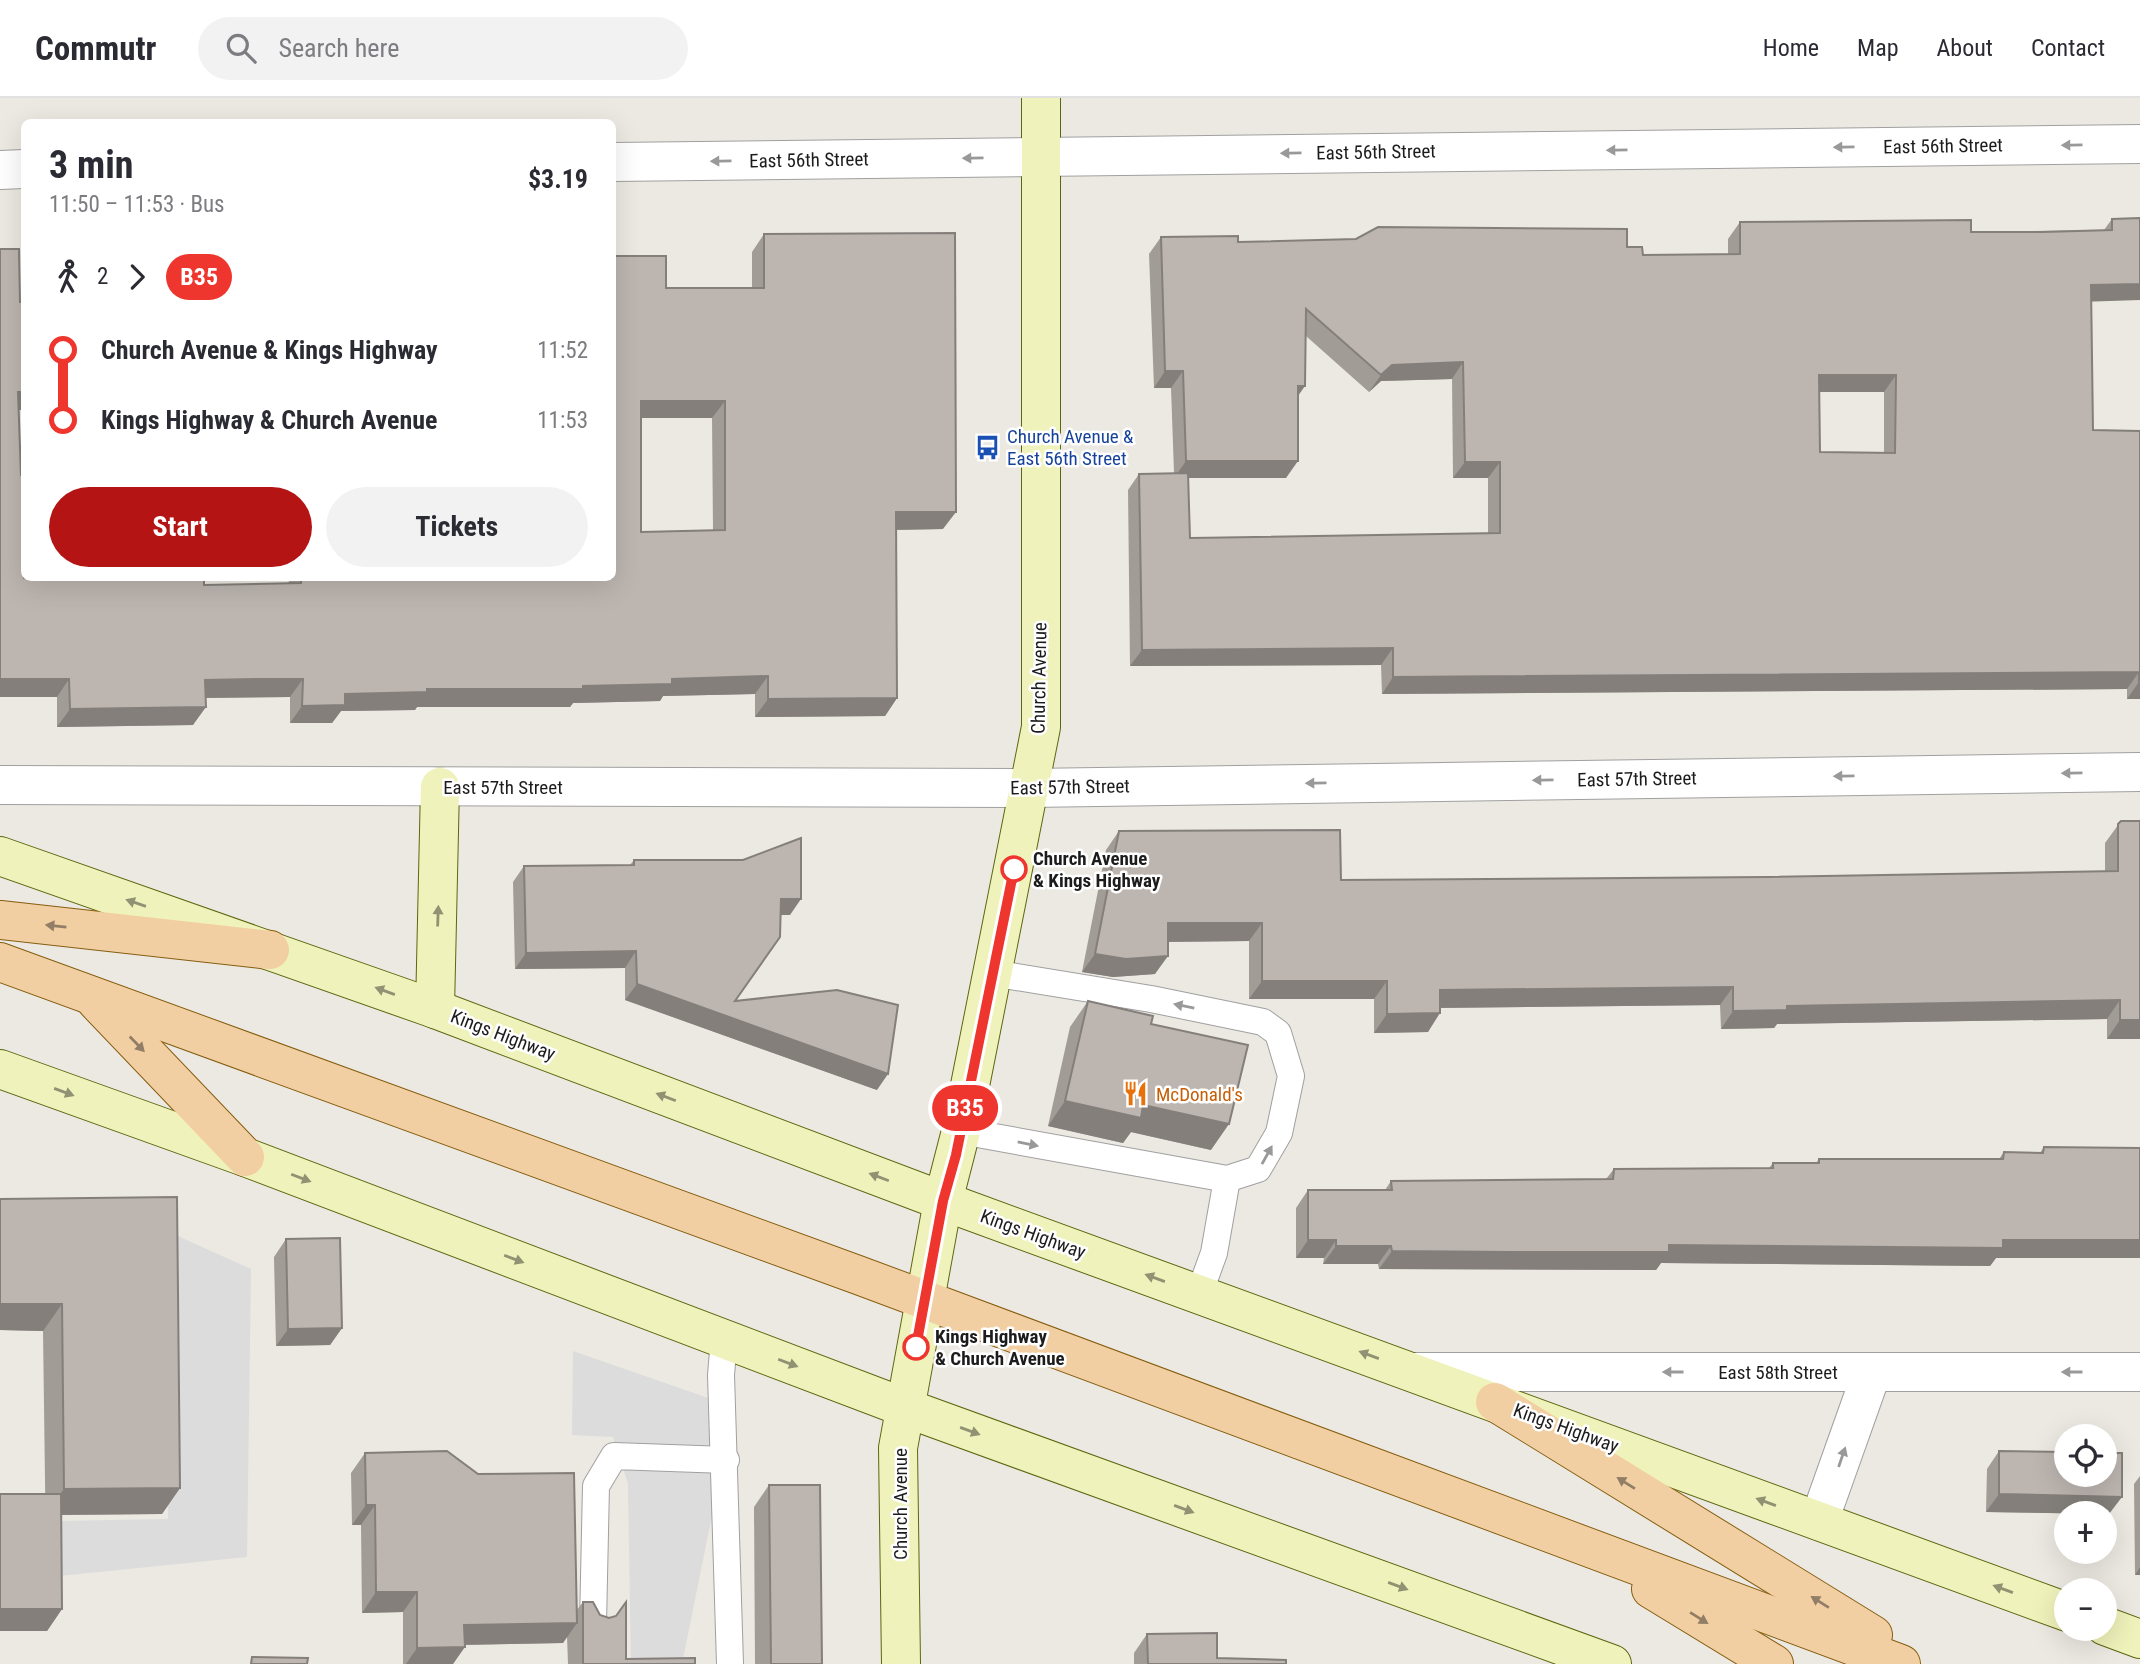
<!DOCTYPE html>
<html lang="en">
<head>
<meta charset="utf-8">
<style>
  body { margin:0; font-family:"Roboto Condensed",sans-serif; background:#f2f2f3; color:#2b2b33; height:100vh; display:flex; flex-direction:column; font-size:26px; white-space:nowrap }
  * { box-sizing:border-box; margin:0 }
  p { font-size:23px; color:#7c7c81 }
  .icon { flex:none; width:38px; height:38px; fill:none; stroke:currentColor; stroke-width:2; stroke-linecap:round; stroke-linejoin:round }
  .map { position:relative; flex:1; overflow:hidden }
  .details { position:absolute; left:21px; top:21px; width:595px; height:462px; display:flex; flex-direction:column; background:#fff; border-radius:10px; box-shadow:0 7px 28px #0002 }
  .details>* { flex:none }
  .badge { padding:0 14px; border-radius:23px; font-size:24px; line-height:46px }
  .tools { position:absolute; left:2054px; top:1326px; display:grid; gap:14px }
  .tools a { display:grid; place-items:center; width:63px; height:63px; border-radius:50%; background:#fff; box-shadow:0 7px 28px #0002; font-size:35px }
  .map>.badge { position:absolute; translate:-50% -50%; box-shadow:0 0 0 4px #fff }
  .legs { display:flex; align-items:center; gap:10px; height:77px; padding:0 28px; font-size:23px }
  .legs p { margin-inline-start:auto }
  .headline { display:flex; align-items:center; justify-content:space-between; height:119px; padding:0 28px }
  h1 { font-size:38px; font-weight:700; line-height:52px }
  .cta { display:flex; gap:14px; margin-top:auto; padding:14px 28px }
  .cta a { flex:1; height:80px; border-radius:42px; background:#b41414; color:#fff; font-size:28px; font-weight:700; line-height:80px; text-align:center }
  .cta a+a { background:#f2f2f3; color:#2b2b33 }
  ul { padding:0 28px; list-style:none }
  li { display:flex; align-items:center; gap:24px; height:70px; font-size:26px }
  li i { display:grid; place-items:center; width:10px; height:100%; margin:0 9px; background:currentColor }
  li i::after { content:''; width:18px; height:18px; margin:-9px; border:5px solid; border-radius:50%; background:#fff }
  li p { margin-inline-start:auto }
  li:first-child i { background:linear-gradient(#0000 50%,currentColor 0) }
  li:last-child i { background:linear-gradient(currentColor 50%,#0000 0) }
  header { display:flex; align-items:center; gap:42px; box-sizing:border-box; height:98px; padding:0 35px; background:#fff; border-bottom:2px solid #e1e1e2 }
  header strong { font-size:33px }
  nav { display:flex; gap:38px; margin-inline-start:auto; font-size:24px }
  .search { width:490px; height:63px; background:#f2f2f3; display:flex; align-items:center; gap:18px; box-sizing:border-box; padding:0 24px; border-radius:38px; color:#7c7c81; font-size:26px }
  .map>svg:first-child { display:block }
  .parking { fill:#dcdcdc }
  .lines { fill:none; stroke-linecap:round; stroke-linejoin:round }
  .lane-casing { stroke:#a0a0a0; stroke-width:28 }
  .street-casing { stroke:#a0a0a0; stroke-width:40 }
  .secondary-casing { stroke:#5d660f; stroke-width:40 }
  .primary-casing { stroke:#855d0f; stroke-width:40 }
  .lane { stroke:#fff; stroke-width:26 }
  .street { stroke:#fff; stroke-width:38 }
  .secondary { stroke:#eff2ba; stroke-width:38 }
  .primary { stroke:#f2cfa2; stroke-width:38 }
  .wall { fill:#a29c97; fill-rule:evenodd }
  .shaded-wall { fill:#847f7b }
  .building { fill:#bcb5b0; stroke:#847f7b; stroke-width:2; fill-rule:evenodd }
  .oneway { fill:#999 }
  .oneway2 { fill:#909273 }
  .oneway3 { fill:#927e66 }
  .line-1-casing { stroke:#fff; stroke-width:16 }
  .line-1 { stroke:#ee352e; stroke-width:10 }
  .stop-1-dot { fill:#fff; stroke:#ee352e; stroke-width:3.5 }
  .labels { text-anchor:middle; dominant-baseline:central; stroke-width:5; stroke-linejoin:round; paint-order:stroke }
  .street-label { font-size:19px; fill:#1c1c1c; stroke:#fff }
  .transit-label { font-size:19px; fill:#164399; stroke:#fff; text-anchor:start }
  .stop-label { font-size:19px; font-weight:bold; fill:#1c1c1c; stroke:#fff; text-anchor:start }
  .food-label { font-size:19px; fill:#c56008; stroke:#fff; text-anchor:start }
</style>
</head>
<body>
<header>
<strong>Commutr</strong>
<div class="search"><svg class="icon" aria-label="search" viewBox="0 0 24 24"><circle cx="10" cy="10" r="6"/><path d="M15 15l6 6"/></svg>Search here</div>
<nav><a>Home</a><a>Map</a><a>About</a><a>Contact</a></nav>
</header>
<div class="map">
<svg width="2140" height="1566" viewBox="0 0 2140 1566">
  <rect width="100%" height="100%" fill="#ece9e2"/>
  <g class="parking">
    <polygon points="171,1135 251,1171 247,1459 59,1478 57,1423 168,1421"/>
    <polygon points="573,1253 734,1309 682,1566 631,1566 628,1386 613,1339 572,1337"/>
  </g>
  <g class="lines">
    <defs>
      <g id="lane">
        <polyline points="961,1033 1227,1081 1258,1071 1279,1035 1291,978 1278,935 1263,924 1151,901 992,875"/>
        <polyline points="1199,1196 1214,1155 1227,1081"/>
        <polyline points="724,1241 721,1277 730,1566"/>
        <polyline points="593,1526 596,1388 614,1358 726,1362"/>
      </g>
      <g id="street">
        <polyline points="612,64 2140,46"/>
        <polyline points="0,72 24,71"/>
        <polyline points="0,687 1029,690 2140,674"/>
        <polyline points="1416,1274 2140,1274"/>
        <polyline points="1819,1423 1872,1274"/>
      </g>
      <g id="secondary">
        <polyline points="0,758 435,911 943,1103 2067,1514"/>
        <polyline points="435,911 440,689"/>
        <polyline points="0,971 245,1059 906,1310 1612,1566"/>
        <polyline points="2105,1528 2140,1541"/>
        <polyline points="901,1566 898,1350 943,1103 961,1033 1041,629 1041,0"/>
      </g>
      <g id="primary">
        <polyline points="0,822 270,852"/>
        <polyline points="0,864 858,1177 1901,1566"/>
        <polyline points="96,903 245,1059"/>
        <polyline points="1495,1304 1873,1537"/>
        <polyline points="1651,1491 1774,1566"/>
      </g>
    </defs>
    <use href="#lane" class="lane-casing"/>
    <use href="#street" class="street-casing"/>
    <use href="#secondary" class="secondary-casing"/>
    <use href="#primary" class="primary-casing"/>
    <use href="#lane" class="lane"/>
    <use href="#street" class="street"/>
    <use href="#secondary" class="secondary"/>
    <use href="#primary" class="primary"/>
  </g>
  <g class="wall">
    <path d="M2140 120 2091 203 2093 332 2140 333V601H2127V591L1382 596 1381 567 1130 568 1128 392 1139 376 1174 375 1171 290H1154L1149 156 1161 139 1238 144 1627 149 1643 157 1728 156V141L1740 124 1971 134 2104 132 2112 121ZM1306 238 1369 294 1381 283 1452 281 1453 380H1488V436L1190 440 1188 380H1286ZM1819 294H1884V355L1820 354Z"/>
    <path d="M764 136 943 431 896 432 897 600 885 618 755 619V596L663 598 660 603 573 605 570 609H417L415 612 341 613 332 625H290V599L205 600 193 627 57 629V599H0V151L20 204H24V312H19L21 377 204 487 288 485 291 480H612V158L666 190H752V154ZM641 320H712L713 433 641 434Z"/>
    <polygon points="2121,723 2140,723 2140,941 2107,941 2107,921 1777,926 1774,930 1721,931 1720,907 1440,910 1428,934 1374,935 1374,901 1249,901 1249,843 1168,844 1155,876 1113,879 1082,874 1106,752 1119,733 1341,782 1768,779 2105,773 2105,745"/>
    <polygon points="634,762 790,817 780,817 735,903 877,992 625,902 625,870 515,871 513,784 524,768 630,767"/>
    <polygon points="1088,903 1151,926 1211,1052 1131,1034 1123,1045 1048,1028 1070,929"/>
    <polygon points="2044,1049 2140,1050 1996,1160 1990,1168 1661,1165 1656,1172 1379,1171 1378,1166 1323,1166 1324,1160 1296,1160 1296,1110 1308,1092 1385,1092 1391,1083 1606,1081 1614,1071 1769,1070 1773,1065 1816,1065 1819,1061 1999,1061 2004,1054 2040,1055"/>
    <polygon points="0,1101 180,1390 162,1416 61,1417 62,1511 47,1533 43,1233 0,1232"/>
    <polygon points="286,1141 342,1230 330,1247 276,1248 274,1159"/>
    <polygon points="1999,1353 2109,1416 1986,1414 1987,1371"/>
    <polygon points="365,1355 576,1513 583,1504 600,1517 626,1561 695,1566 568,1566 567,1538 563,1545 465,1547 453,1566 403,1566 403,1514 362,1515 361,1427 352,1427 351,1375"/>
    <polygon points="2140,1378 2140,1477 2135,1477 2134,1386"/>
    <polygon points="769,1387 822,1566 755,1566 754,1409"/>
    <polygon points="1147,1536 1217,1560 1286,1566 1134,1566 1134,1555"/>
  </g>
  <g class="shaded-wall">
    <polygon points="2140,186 2140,202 2079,204 2091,187"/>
    <polygon points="1463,264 1452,281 1381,283 1369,294 1381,277 1392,267"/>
    <polygon points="1165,273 1183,273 1171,290 1154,290"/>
    <polygon points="1819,277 1896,277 1884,294 1807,294"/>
    <polygon points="1298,288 1305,288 1293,305"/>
    <polygon points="18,294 24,294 24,312 6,312"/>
    <polygon points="641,303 725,303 712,320 628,320"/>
    <polygon points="1186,363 1298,363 1286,380 1174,380"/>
    <polygon points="1465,364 1500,364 1488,380 1453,380"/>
    <polygon points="896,414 956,414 943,431 884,432"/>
    <polygon points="1393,550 1381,567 1130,568 1142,552"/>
    <polygon points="2139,574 2127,591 1382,596 1393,579"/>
    <polygon points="768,578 755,596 663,598 660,603 573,605 570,609 417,609 415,612 341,613 332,625 290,625 302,608 345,596 427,591 583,588 672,581"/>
    <polygon points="0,581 69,581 57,599 0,599"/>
    <polygon points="303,581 290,599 193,600 205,582"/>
    <polygon points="2139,584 2140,584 2140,601 2127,601"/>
    <polygon points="897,600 885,618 755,619 768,601"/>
    <polygon points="206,609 193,627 57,629 70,611"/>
    <polygon points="781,801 801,801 790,817 769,817"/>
    <polygon points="1168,825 1262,825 1249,843 1155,844"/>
    <polygon points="636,853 625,870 515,871 526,855"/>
    <polygon points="1095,856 1168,858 1155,876 1113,879 1082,874"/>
    <polygon points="1262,883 1387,883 1374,901 1249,901"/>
    <polygon points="637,886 888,976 877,992 625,902"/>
    <polygon points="1733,889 1720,907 1427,910 1440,892"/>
    <polygon points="2120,902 2107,921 1777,926 1774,930 1721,931 1733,913 1787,908"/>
    <polygon points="1440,915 1428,934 1374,935 1387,916"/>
    <polygon points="2120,922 2140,922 2140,941 2107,941"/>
    <polygon points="1065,1003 1143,1007 1229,1026 1211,1052 1131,1034 1123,1045 1048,1028"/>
    <polygon points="1308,1142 1336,1142 1324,1160 1296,1160"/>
    <polygon points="2003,1142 2140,1142 2140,1160 1996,1160 1990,1168 1661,1165 1656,1172 1379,1171 1392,1153 1669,1147"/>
    <polygon points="1336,1148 1391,1148 1378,1166 1323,1166"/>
    <polygon points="0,1206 62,1206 43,1233 0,1232"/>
    <polygon points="342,1230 330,1247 276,1248 288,1231"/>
    <polygon points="180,1390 162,1416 45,1417 64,1391"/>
    <polygon points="1999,1396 2122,1399 2109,1416 1986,1414"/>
    <polygon points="366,1407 375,1407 361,1427 352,1427"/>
    <polygon points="2140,1469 2140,1477 2135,1477"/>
    <polygon points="376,1494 417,1494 403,1514 362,1515"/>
    <polygon points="0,1511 62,1511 47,1533 0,1533"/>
    <polygon points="577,1525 563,1545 450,1547 464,1527"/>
    <polygon points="465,1549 453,1566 406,1566 417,1550"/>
  </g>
  <g class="building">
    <path d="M2140 120V186L2091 187 2093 332 2140 333V584H2139V574L1393 579V550L1142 552 1139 376 1188 375 1190 440 1500 435V364H1465L1463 264 1392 267 1381 277 1306 211 1305 288H1298V363H1186L1183 273H1165L1161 139 1238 138V144L1356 141 1378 129 1627 131V149H1642L1643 157 1740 156V124L1971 122V134H2042L2112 132V121ZM1819 277H1896L1895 355 1820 354Z"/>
    <path d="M955 135 956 414H896L897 600 768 601V578L672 581V586L583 588V591H427V594L345 596V607L302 608 303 581H258L205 582 206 609 70 611 69 581H0V151H19L20 204H24V294H18L21 377H24V480H204V487L301 485V480H612V158H666V190H764V136ZM641 303H725V432L641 434Z"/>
    <polygon points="2121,723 2140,723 2140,922 2120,922 2120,902 1787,908 1787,912 1733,913 1733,889 1440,892 1440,915 1387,916 1387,883 1262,883 1262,825 1168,825 1168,858 1126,861 1095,856 1119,733 1340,732 1341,782 1768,779 2118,773 2118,726"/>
    <polygon points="801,740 801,801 781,801 780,839 735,903 837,892 898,907 888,976 637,886 636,853 526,855 524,768 634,767 634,762 743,762"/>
    <polygon points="1088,903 1153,918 1151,926 1248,947 1229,1026 1143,1007 1141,1020 1065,1003"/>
    <polygon points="2044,1049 2140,1050 2140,1142 2003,1142 2003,1150 1669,1147 1669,1154 1512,1154 1392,1153 1391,1148 1336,1148 1336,1142 1308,1142 1308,1092 1392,1092 1391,1083 1613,1081 1614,1071 1773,1070 1773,1065 1819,1065 1819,1061 2003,1061 2004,1054 2043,1055"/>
    <polygon points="177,1099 180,1390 64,1391 62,1206 0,1206 0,1101"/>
    <polygon points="340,1140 342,1230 288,1231 286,1141"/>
    <polygon points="447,1353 478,1376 574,1375 577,1525 464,1527 465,1549 417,1550 417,1494 376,1494 375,1407 366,1407 365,1355"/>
    <polygon points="1999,1353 2067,1354 2067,1377 2105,1377 2105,1355 2122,1355 2122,1399 1999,1396"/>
    <polygon points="769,1387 820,1387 822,1566 771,1566"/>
    <polygon points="0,1396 61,1396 62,1511 0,1511"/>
    <polygon points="583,1504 593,1504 600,1517 609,1520 616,1518 626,1504 626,1561 695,1560 695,1566 583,1566"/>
    <polygon points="1217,1535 1217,1560 1286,1562 1286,1566 1148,1566 1147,1536"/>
    <polygon points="252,1559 308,1560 307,1566 251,1566"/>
  </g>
  <defs><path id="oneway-solid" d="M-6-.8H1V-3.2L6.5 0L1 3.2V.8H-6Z" transform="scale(1.75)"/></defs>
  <g class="oneway">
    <use href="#oneway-solid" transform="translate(2072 47) rotate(179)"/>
    <use href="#oneway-solid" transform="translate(1844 49) rotate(179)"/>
    <use href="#oneway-solid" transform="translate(1617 52) rotate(179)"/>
    <use href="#oneway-solid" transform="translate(1291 55) rotate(179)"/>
    <use href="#oneway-solid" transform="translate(973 60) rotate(179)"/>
    <use href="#oneway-solid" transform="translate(721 63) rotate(179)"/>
    <use href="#oneway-solid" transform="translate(2072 675) rotate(179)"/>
    <use href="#oneway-solid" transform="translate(1844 678) rotate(179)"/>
    <use href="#oneway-solid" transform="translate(1543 682) rotate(179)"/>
    <use href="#oneway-solid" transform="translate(1316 685) rotate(179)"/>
    <use href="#oneway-solid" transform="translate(1184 908) rotate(-169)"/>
    <use href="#oneway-solid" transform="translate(1028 1046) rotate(11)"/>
    <use href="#oneway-solid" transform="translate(1267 1057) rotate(-61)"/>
    <use href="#oneway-solid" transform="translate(1673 1274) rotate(180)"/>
    <use href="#oneway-solid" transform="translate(2072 1274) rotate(-180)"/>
    <use href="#oneway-solid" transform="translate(1842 1359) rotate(-71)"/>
  </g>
  <g class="oneway2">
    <use href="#oneway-solid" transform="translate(136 805) rotate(-161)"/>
    <use href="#oneway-solid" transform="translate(438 818) rotate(-88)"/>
    <use href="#oneway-solid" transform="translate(385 893) rotate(-160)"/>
    <use href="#oneway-solid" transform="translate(64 994) rotate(20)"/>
    <use href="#oneway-solid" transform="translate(666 999) rotate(-159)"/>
    <use href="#oneway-solid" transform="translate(879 1079) rotate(-159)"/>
    <use href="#oneway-solid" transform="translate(301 1080) rotate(21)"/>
    <use href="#oneway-solid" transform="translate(514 1161) rotate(21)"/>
    <use href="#oneway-solid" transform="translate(1155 1180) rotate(-160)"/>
    <use href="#oneway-solid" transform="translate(1369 1257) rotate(-160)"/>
    <use href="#oneway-solid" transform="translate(788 1265) rotate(21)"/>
    <use href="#oneway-solid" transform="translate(970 1333) rotate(20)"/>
    <use href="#oneway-solid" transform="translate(1766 1404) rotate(-160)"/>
    <use href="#oneway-solid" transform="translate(1184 1411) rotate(20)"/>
    <use href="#oneway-solid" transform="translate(1398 1488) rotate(20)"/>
    <use href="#oneway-solid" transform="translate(2003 1491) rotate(-160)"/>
  </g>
  <g class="oneway3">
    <use href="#oneway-solid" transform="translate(56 828) rotate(-174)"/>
    <use href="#oneway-solid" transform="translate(137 946) rotate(46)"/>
    <use href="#oneway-solid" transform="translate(1626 1385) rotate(-148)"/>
    <use href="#oneway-solid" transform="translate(1820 1504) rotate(-148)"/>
    <use href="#oneway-solid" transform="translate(1699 1520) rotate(32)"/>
  </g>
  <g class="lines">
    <defs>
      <polyline id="line-1" points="916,1249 943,1103 956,1057 1014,771"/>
    </defs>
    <use href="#line-1" class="line-1-casing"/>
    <use href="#line-1" class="line-1"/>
  </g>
  <defs>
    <symbol id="bus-bare" viewBox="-9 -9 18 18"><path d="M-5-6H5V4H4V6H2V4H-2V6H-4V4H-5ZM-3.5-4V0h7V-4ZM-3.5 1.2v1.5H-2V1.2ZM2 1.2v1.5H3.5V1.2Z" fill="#1a4fb4" stroke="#fff" stroke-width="2.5" paint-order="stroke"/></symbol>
    <symbol id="restaurant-bare" viewBox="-9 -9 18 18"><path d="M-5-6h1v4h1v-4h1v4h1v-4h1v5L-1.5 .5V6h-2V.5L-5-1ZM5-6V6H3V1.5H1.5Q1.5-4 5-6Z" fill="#e8710a" stroke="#fff" stroke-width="2.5" paint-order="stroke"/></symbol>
  </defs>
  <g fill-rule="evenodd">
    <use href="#bus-bare" x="970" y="332" width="35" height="35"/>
    <use href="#restaurant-bare" x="1118" y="978" width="35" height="35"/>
  </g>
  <g class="stop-1-dot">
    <circle cx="1014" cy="771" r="12"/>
    <circle cx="916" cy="1249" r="12"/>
  </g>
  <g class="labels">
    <g class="street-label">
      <text transform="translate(1943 48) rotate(-1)">East 56th Street</text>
      <text transform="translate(1376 54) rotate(-1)">East 56th Street</text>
      <text transform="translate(809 62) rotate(-1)">East 56th Street</text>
      <text transform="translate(1039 580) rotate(-89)">Church Avenue</text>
      <text transform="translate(1637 681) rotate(-1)">East 57th Street</text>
      <text x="503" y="689">East 57th Street</text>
      <text transform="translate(1070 689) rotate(-1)">East 57th Street</text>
      <text transform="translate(503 937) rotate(21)">Kings Highway</text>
      <text transform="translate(1033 1136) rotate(20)">Kings Highway</text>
      <text x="1778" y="1274">East 58th Street</text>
      <text transform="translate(1566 1330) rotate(20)">Kings Highway</text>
      <text transform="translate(900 1406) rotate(-90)">Church Avenue</text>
    </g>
    <g class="transit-label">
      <text x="1007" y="338">Church Avenue &amp;<tspan x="1007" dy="22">East 56th Street</tspan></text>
    </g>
    <g class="stop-label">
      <text x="1033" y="760">Church Avenue<tspan x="1033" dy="22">&amp; Kings Highway</tspan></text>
      <text x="935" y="1238">Kings Highway<tspan x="935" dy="22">&amp; Church Avenue</tspan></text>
    </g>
    <g class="food-label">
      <text x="1156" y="996">McDonald's</text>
    </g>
  </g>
</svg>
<div class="tools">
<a><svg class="icon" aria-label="locate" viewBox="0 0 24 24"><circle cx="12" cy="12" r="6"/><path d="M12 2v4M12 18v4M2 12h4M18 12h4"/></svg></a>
<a>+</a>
<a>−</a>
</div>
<b class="badge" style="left:965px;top:1010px;background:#ee352e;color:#fff">B35</b>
<section class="details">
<div class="headline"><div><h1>3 min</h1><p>11:50 – 11:53 · Bus</p></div><b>$3.19</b></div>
<div class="legs"><svg class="icon" aria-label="walk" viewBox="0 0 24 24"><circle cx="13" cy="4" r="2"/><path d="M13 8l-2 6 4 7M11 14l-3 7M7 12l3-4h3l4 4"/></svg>2<svg class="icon" aria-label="forward" viewBox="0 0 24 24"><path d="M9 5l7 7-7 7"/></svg><b class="badge" style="background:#ee352e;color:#fff">B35</b></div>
<ul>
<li><i style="color:#ee352e"></i><b>Church Avenue &amp; Kings Highway</b><p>11:52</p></li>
<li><i style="color:#ee352e"></i><b>Kings Highway &amp; Church Avenue</b><p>11:53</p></li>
</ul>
<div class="cta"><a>Start</a><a>Tickets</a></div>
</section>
</div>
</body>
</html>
